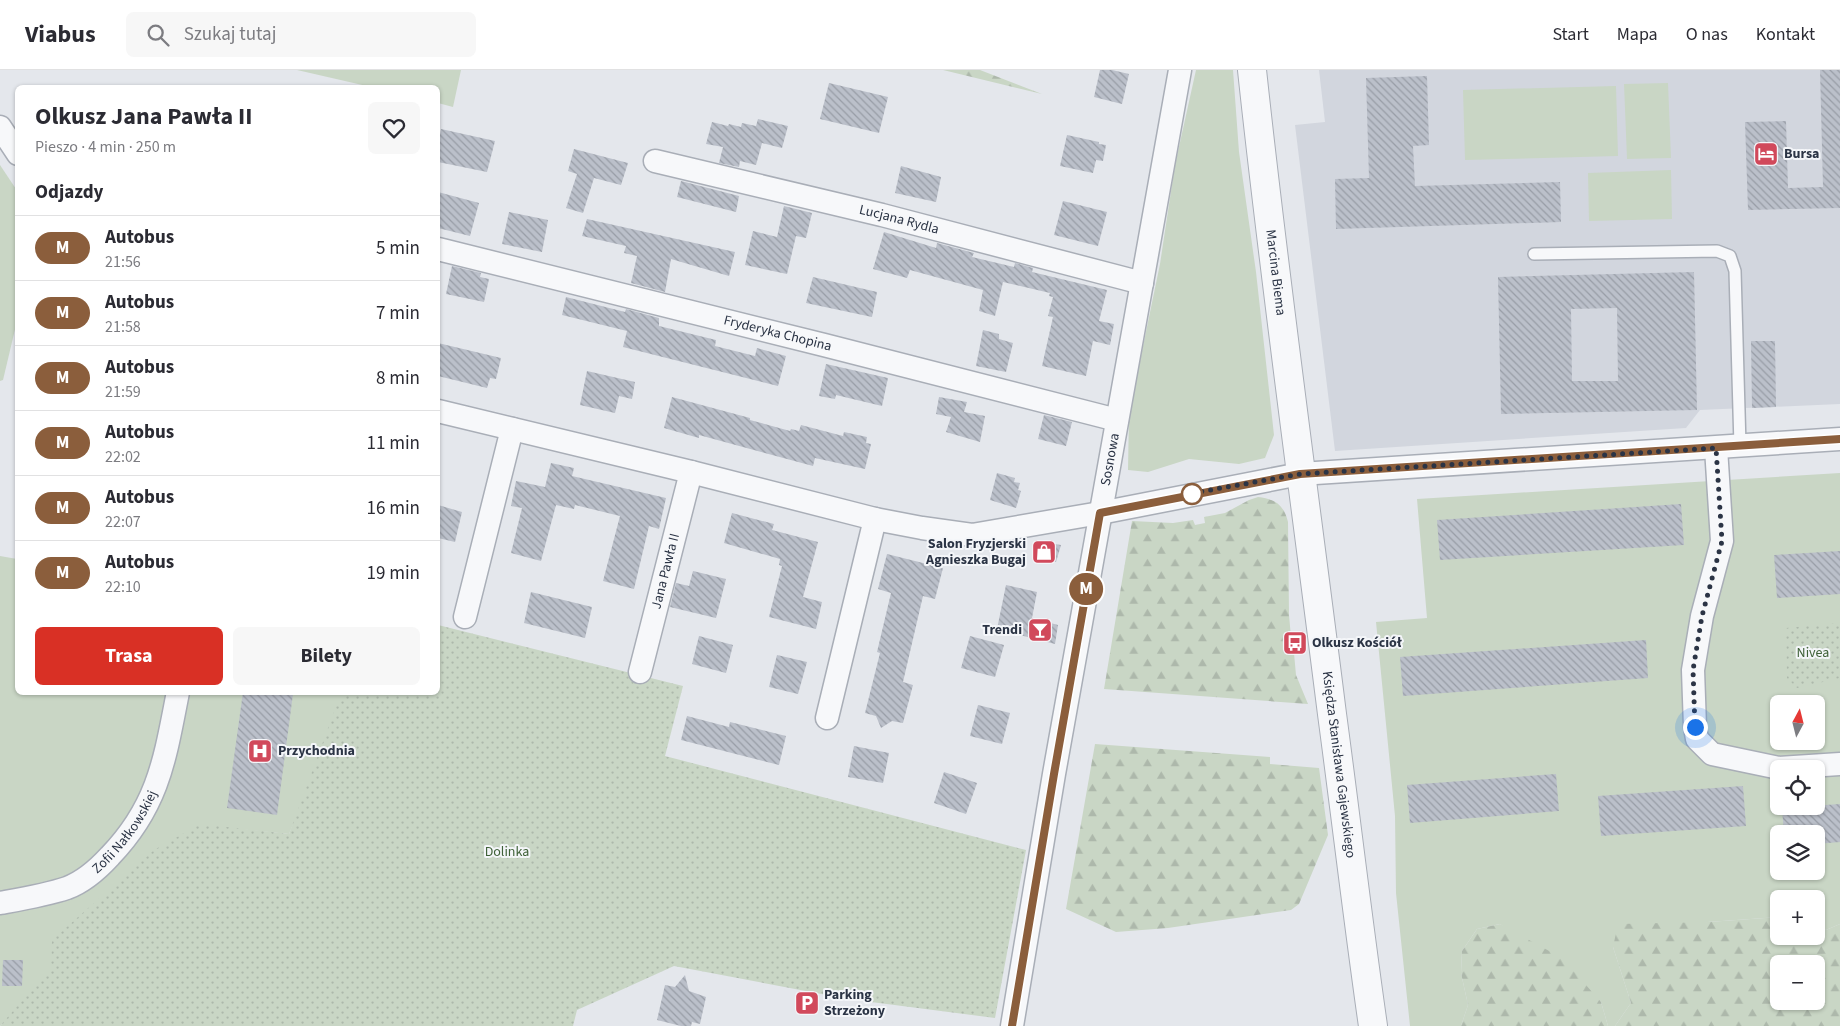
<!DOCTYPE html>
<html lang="pl">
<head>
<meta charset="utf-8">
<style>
  body { margin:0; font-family:"Source Sans 3",sans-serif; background:#f7f7f7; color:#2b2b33; height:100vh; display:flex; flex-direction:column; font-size:19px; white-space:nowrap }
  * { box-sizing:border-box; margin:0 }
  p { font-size:16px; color:#7c7c81 }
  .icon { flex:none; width:28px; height:28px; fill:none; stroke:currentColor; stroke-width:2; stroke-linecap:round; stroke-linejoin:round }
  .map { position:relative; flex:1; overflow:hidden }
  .sheet { position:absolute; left:15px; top:15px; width:425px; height:610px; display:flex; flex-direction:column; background:#fff; border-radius:8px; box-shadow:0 1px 4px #0004 }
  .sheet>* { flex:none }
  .badge { padding:0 10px; border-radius:16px; font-size:18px; line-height:32px }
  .needle { width:32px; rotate:7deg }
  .controls { position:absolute; left:1770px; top:625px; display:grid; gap:10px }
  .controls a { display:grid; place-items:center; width:55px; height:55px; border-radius:8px; background:#fff; box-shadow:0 1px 4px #0004; font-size:25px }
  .you { position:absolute; width:25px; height:25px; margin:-12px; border:4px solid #fff; border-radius:50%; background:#1a73e8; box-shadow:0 0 0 8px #1a73e833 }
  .map>.badge { position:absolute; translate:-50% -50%; box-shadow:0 0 0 2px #fff }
  h2 { padding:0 20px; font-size:19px; line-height:45px }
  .round { display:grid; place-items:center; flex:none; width:52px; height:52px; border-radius:8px; background:#f7f7f7 }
  .head { display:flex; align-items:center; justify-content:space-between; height:85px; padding:0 20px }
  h1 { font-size:24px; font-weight:700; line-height:38px }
  .primary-button { display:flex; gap:10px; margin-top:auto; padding:10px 20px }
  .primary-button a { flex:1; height:58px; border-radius:8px; background:#d93025; color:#fff; font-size:20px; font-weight:700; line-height:58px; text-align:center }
  .primary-button a+a { background:#f7f7f7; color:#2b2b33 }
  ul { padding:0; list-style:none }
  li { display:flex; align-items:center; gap:15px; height:65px; padding:0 20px; border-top:1px solid #e1e1e2 }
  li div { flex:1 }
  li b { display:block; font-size:19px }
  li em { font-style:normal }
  li .badge { min-width:55px; font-weight:700; text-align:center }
  header { display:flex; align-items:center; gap:30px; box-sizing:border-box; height:70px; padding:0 25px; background:#fff; border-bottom:1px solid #e1e1e2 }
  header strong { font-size:24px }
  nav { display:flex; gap:28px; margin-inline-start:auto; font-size:18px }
  .search { width:350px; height:45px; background:#f7f7f7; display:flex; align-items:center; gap:12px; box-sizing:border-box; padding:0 18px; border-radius:8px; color:#7c7c81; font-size:19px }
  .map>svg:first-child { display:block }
  .built { fill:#d2d6de }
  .grass { fill:#c9d6c5; fill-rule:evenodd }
  .forest { fill:url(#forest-firs); fill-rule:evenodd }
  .park { fill:url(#park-dots) }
  .building { fill:url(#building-back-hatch); fill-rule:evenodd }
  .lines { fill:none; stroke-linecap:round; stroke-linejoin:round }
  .service-casing { stroke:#a9aeb7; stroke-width:14 }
  .minor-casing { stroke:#a9aeb7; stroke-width:25 }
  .tertiary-casing { stroke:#a9aeb7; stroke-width:30 }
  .service { stroke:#f7f8fa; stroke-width:11 }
  .minor { stroke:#f7f8fa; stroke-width:22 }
  .tertiary { stroke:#f7f8fa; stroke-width:28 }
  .line-casing { stroke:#fff; stroke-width:11 }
  .line { stroke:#8b5e3c; stroke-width:8 }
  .walk { stroke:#2b3445; stroke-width:5; stroke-dasharray:0 9 }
  .stop-dot { fill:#fff; stroke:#8b5e3c; stroke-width:2.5 }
  .labels { text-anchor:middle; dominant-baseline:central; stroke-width:4; stroke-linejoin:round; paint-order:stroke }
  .poi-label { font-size:14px; font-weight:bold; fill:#2b3445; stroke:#f4f6f9; text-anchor:start }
  .street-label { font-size:14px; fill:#2b3445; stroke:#f4f6f9 }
  .park-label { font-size:14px; fill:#3f6138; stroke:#f4f6f9 }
</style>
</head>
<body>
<header>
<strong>Viabus</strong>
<div class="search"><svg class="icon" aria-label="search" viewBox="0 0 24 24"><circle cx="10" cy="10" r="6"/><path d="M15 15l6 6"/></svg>Szukaj tutaj</div>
<nav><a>Start</a><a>Mapa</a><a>O nas</a><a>Kontakt</a></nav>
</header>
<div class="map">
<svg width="1840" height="956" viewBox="0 0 1840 956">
  <defs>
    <pattern id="forest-firs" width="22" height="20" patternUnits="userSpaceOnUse" patternTransform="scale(1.25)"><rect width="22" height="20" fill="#c9d6c5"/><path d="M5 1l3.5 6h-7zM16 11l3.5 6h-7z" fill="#adb8ab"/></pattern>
    <pattern id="park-dots" width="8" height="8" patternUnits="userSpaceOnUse" patternTransform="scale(1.25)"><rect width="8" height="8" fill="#c9d6c5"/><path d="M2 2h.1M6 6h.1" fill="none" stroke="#adb8ab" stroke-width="1.8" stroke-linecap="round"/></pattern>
    <pattern id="building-back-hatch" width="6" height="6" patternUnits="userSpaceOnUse" patternTransform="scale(1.25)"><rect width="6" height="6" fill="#bbc0ca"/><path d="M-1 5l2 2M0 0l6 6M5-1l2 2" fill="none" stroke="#989da6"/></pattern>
  </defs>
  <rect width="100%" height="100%" fill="#e4e7ec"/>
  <polygon class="built" points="1319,0 1840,0 1840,334 1700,340 1686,358 1335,381 1295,55 1325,52"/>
  <g class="grass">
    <polygon points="297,0 461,0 453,37 438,33 438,18 371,17"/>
    <polygon points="1196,0 1233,0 1239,82 1256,202 1274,365 1265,388 1239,394 1189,389 1148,402 1128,400 1129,344 1160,194 1175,95"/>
    <polygon points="1668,13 1671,88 1627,89 1624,14"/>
    <polygon points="1616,16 1618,86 1465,90 1463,20"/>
    <polygon points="0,95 18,122 17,251 3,310 0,311"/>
    <polygon points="1671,100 1672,149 1589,151 1588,103"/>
    <path d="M1840 403V854L1826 860 1816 856V829H1779V847L1708 852 1613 877 1631 933 1615 956H1608L1601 932 1500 854 1477 859 1462 881 1461 903 1468 935 1461 956H1410L1396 823 1395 746 1376 552 1427 548 1417 429ZM1779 634H1816V671H1779ZM1779 699H1816V736H1779ZM1779 764H1816V801H1779Z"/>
    <polygon points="0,486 17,489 18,622 348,623 289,764 200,755 0,956"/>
  </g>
  <g class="forest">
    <polygon points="943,0 980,0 1042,24"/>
    <path d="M1258 427C1275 429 1284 435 1288 452L1289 545 1291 567 1285 568 1287 584 1294 583 1296 605 1308 634 1104 619 1132 451 1173 453 1193 450 1195 455 1205 453 1204 447 1225 443 1249 430Z"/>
    <polygon points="1095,674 1270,687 1270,694 1319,698 1328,765 1299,834 1291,840 1168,858 1116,862 1066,839"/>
    <path d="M1779 847V866H1816V856L1826 860 1840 854V956H1615L1631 933 1613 877 1618 854 1708 852ZM1779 894H1816V931H1779Z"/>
    <polygon points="1500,854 1562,888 1601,932 1608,956 1461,956 1468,935 1461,903 1462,881 1477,859"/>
  </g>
  <g class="park">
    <polygon points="1840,553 1840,608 1797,618 1787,608 1786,558"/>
    <polygon points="438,555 683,616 665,686 1026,780 995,948 848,929 674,896 577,940 573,956 0,956 51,897 52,870 154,780 200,754 289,764 341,623 438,622"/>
  </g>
  <g class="building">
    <polygon points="1100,0 1112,0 1129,4 1122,34 1094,27"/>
    <polygon points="1820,0 1840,0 1840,138 1748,140 1745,52 1786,51 1788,118 1823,117"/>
    <polygon points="1427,6 1429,75 1413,76 1415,116 1560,112 1561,152 1336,159 1335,109 1369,108 1366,8"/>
    <polygon points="829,13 888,27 879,63 820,49"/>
    <polygon points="758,49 788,56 782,78 762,73 756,95 740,91 739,97 719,93 723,77 706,74 712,52 728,56 729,54 741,57 742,53 756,56"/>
    <polygon points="441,59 495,71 487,102 438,92 438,75"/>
    <polygon points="1067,65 1099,72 1099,74 1106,75 1103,91 1096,90 1093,103 1060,96"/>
    <polygon points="574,79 628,93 621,115 594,108 583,143 566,138 577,104 568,101"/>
    <polygon points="901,96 941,107 936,132 895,123"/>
    <polygon points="681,111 739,126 736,142 677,127"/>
    <polygon points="438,122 479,133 470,166 438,158"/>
    <polygon points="1063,131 1107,142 1098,176 1054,165"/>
    <polygon points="784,136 812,143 806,168 796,166 787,204 745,195 753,161 777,167"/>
    <polygon points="509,142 548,150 542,182 502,174"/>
    <polygon points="587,149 735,182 729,206 671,189 665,222 631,213 637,186 624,183 626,176 582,166"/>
    <polygon points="884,162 936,178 937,173 974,183 972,187 1014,197 1015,193 1033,198 1032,202 1107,220 1099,251 1114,254 1110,275 1093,271 1086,306 1042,296 1053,247 1048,246 1053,227 1049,226 1050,223 1003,212 995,246 979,241 983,220 910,200 907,208 873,199"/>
    <polygon points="452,196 481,203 480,207 489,209 484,232 446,224"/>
    <path d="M1694 202 1697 340 1501 344 1498 207ZM1617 238 1618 311H1572L1571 239Z"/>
    <polygon points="813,207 877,222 872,247 806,233"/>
    <polygon points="566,227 625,242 626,239 659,248 659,256 716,270 715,276 755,286 757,278 786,286 778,316 623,277 627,261 562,245"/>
    <polygon points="983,260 999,264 999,269 1013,273 1006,302 976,296"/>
    <polygon points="1751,271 1775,271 1776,337 1752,338"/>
    <polygon points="438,273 501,288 496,309 490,308 487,318 438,306"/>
    <polygon points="826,294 888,308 882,336 836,325 835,329 819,326"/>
    <polygon points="587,301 635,312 632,329 619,326 615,343 580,335"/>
    <polygon points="672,327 750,348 750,350 790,361 791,359 799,361 801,355 843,366 844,362 867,367 866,373 871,374 865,399 815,388 813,396 699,365 699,368 664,358"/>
    <polygon points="939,327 967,332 964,342 985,346 980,372 946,362 951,347 936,344"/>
    <polygon points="1044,345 1072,352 1066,376 1038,369"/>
    <polygon points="551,393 574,398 572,406 666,428 659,459 649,456 634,519 603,511 620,446 575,435 574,439 556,435 541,491 511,483 522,438 511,436 516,411 545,417"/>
    <polygon points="997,403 1015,408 1014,412 1020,413 1018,420 1021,421 1016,438 990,430"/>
    <polygon points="1681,434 1684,475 1440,490 1437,450"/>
    <polygon points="438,435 462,442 455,472 438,468"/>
    <polygon points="732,443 774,454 772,460 818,472 803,527 822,532 816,559 769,547 782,496 779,495 780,489 724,473"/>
    <polygon points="1036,471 1061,475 1056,492 1032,485"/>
    <polygon points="1840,481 1840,524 1777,528 1774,485"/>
    <polygon points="887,484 943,498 935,529 923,526 903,612 913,615 903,653 892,651 881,658 876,646 865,643 880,583 877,582 891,523 878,519"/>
    <polygon points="693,501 726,509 716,548 670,537 676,513 689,516"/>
    <polygon points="1006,515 1037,522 1032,548 1058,555 1055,574 997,559"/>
    <polygon points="531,522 592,537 585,568 524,553"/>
    <polygon points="699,566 733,575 726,603 692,594"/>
    <polygon points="970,566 1004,575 995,607 961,598"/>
    <polygon points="1646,570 1648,608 1403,626 1400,587"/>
    <polygon points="777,585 807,592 798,624 769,617"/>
    <polygon points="243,622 293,624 277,745 227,738"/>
    <polygon points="978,635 1010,643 1002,674 970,666"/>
    <polygon points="687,646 729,657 730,652 786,666 779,695 681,670"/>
    <polygon points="854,676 889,683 883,713 848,707"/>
    <polygon points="944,702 977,713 966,744 934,733"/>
    <polygon points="1556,704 1559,741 1410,753 1407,715"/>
    <polygon points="1743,716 1746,756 1601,766 1598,726"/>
    <polygon points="1840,734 1840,772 1816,774 1816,764 1784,764 1782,738"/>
    <polygon points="3,890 23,890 22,916 2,916"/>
    <polygon points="685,905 689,921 706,927 700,954 692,952 691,956 681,956 657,950 665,915 675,917"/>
  </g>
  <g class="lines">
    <defs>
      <polyline id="service" points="1534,184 1717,181 1730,186 1735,201 1740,376"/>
      <g id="minor">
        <polyline points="0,57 18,84"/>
        <path id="s1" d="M655 91 882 145 1142 213"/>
        <path id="s2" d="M438 179 824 275 1117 350"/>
        <polyline points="438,341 691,402 875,449 922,458 972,465 1100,443 1300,404 1840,369"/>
        <polyline points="1716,378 1722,471 1702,546 1693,600 1695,657 1697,669 1712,684 1779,698 1840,694"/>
        <polyline points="465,547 512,359"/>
        <path id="s3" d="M640 602 691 402"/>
        <polyline points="827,648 875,449"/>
        <path id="s4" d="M0 833C22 829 46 825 67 818 83 812 99 798 110 786 159 735 165 688 178 622"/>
        <path id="s5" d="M1012 956 1054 704 1180 0"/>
      </g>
      <g id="tertiary">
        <path id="s6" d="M1252 0C1275 215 1305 429 1332 644 1346 748 1358 852 1373 956"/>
      </g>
    </defs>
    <use href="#service" class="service-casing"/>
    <use href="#minor" class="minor-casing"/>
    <use href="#tertiary" class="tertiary-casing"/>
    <use href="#service" class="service"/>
    <use href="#minor" class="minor"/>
    <use href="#tertiary" class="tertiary"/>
  </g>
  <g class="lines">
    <defs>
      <polyline id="line" points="1012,956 1054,704 1100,443 1300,404 1840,369"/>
    </defs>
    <use href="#line" class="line-casing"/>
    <use href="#line" class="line"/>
    <polyline class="walk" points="1192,424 1188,424 1300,404 1716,378 1722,471 1702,546 1693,600 1695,657"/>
  </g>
  <defs>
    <symbol id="hotel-square" viewBox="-11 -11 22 22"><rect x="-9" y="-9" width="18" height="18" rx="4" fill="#d1495b" stroke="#f4f6f9"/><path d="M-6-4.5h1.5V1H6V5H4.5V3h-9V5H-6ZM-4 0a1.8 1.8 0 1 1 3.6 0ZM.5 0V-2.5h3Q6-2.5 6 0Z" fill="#fff"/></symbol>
    <symbol id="shop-square" viewBox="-11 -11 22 22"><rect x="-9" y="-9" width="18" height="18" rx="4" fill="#d1495b" stroke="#f4f6f9"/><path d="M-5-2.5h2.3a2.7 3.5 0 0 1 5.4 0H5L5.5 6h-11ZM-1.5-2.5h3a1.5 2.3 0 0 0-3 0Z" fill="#fff"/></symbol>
    <symbol id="bar-square" viewBox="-11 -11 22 22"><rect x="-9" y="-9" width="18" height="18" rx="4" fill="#d1495b" stroke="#f4f6f9"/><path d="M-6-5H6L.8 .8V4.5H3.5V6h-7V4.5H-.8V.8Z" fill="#fff"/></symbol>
    <symbol id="bus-square" viewBox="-11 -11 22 22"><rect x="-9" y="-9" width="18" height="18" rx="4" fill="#d1495b" stroke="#f4f6f9"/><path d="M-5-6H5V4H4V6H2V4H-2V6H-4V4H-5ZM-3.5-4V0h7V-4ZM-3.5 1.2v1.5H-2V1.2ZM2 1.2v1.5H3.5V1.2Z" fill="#fff"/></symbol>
    <symbol id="hospital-square" viewBox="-11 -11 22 22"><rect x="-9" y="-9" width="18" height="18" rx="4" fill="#d1495b" stroke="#f4f6f9"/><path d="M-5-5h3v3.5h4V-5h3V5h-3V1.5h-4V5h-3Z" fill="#fff"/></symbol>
    <symbol id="parking-square" viewBox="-11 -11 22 22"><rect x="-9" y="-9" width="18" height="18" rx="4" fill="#d1495b" stroke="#f4f6f9"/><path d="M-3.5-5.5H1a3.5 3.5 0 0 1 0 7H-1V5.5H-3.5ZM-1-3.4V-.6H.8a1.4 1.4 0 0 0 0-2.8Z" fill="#fff"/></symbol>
  </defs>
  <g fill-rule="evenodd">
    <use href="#hotel-square" x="1752" y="70" width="28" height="28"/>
    <use href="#shop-square" x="1030" y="468" width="28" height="28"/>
    <use href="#bar-square" x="1026" y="546" width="28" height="28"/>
    <use href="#bus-square" x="1281" y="559" width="28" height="28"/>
    <use href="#hospital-square" x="246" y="667" width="28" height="28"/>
    <use href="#parking-square" x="793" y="919" width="28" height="28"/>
  </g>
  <circle class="stop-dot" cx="1192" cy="424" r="10"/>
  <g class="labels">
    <g class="poi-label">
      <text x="1784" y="84">Bursa</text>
      <text x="1026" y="474" text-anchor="end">Salon Fryzjerski<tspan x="1026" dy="16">Agnieszka Bugaj</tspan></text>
      <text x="1022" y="560" text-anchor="end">Trendi</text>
      <text x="1312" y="573">Olkusz Kościół</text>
      <text x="278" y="681">Przychodnia</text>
      <text x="824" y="925">Parking<tspan x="824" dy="16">Strzeżony</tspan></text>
    </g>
    <g class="street-label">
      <text stroke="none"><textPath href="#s1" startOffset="251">Lucjana Rydla</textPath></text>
      <text stroke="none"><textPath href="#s6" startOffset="204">Marcina Biema</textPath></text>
      <text stroke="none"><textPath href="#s2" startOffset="350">Fryderyka Chopina</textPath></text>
      <text stroke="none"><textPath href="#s5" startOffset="575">Sosnowa</textPath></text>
      <text stroke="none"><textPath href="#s3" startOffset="104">Jana Pawła II</textPath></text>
      <text stroke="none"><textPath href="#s6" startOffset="700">Księdza Stanisława Gajewskiego</textPath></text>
      <text stroke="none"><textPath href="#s4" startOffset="151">Zofii Nałkowskiej</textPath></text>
    </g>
    <g class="park-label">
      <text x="1813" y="583">Nivea</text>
      <text x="507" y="782">Dolinka</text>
    </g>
  </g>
</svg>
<div class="controls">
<a><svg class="needle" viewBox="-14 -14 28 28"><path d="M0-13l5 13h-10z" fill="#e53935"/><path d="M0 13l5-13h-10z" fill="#7c7c81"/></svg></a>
<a><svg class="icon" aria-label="locate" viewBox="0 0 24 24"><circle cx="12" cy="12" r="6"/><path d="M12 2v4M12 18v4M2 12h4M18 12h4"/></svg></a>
<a><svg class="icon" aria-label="layers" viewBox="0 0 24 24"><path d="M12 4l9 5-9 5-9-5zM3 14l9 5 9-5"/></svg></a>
<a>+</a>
<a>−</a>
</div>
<div class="you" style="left:1695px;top:657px"></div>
<b class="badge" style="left:1086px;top:519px;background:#8b5e3c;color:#fff">M</b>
<section class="sheet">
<div class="head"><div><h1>Olkusz Jana Pawła II</h1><p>Pieszo · 4 min · 250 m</p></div><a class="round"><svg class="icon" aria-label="heart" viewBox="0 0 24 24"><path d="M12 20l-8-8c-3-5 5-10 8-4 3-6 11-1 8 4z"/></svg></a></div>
<h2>Odjazdy</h2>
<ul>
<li><span class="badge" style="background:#8b5e3c;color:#fff">M</span><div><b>Autobus</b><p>21:56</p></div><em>5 min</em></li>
<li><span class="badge" style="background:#8b5e3c;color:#fff">M</span><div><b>Autobus</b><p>21:58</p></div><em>7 min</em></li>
<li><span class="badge" style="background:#8b5e3c;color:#fff">M</span><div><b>Autobus</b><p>21:59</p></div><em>8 min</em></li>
<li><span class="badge" style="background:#8b5e3c;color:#fff">M</span><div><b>Autobus</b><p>22:02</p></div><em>11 min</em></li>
<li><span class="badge" style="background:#8b5e3c;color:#fff">M</span><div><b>Autobus</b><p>22:07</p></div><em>16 min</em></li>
<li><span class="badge" style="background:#8b5e3c;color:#fff">M</span><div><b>Autobus</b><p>22:10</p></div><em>19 min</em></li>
</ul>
<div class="primary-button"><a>Trasa</a><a>Bilety</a></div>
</section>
</div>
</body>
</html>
